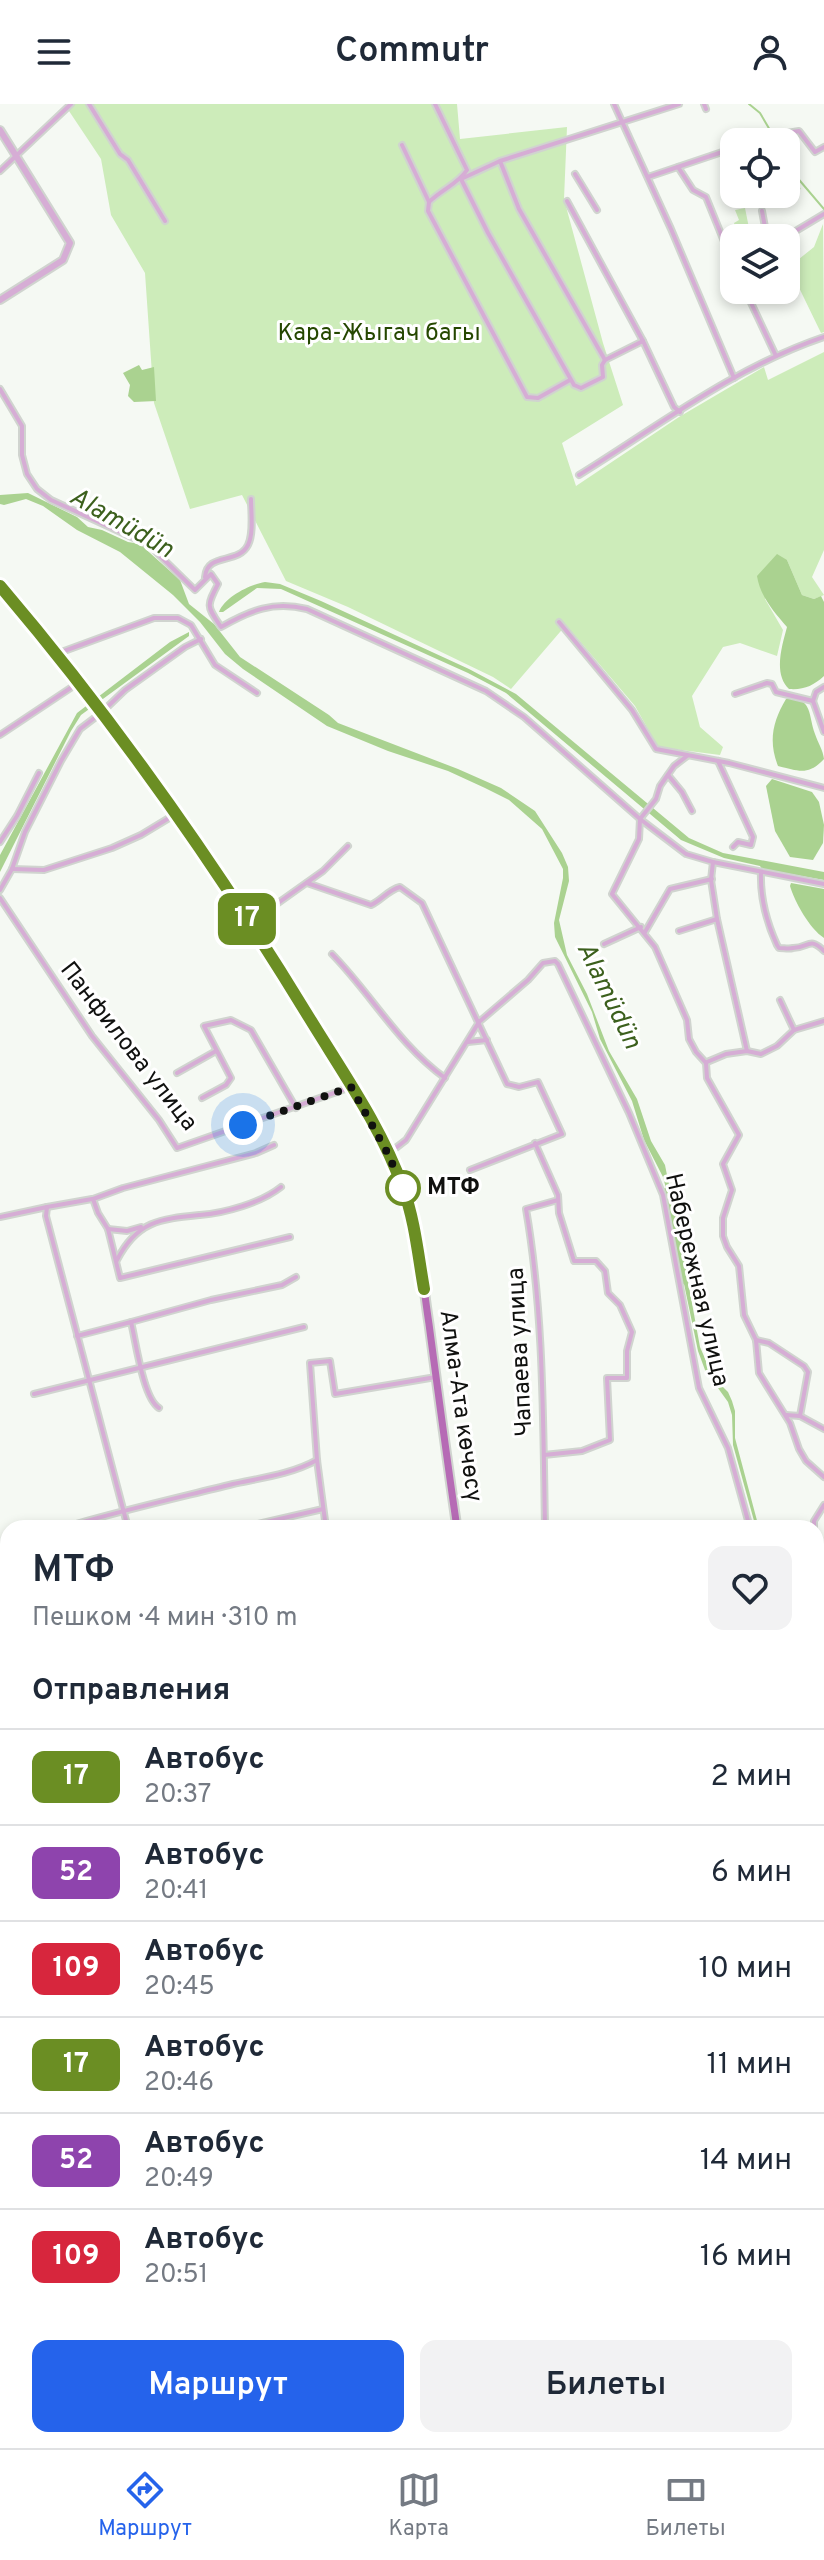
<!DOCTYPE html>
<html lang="ru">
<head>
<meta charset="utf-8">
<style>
  body { margin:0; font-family:Overpass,sans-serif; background:#f2f2f3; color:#1f2937; height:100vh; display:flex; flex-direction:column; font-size:30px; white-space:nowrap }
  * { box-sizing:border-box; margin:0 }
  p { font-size:26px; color:#747a83 }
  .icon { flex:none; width:44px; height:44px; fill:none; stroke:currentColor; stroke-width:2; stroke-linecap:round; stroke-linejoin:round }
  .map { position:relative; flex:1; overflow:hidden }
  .panel { position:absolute; left:0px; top:1416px; width:824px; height:928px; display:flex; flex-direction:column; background:#fff; border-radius:24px 24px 0 0; box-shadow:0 4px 12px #0003 }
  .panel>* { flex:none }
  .badge { padding:0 16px; border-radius:12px; font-size:28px; line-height:52px }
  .controls { position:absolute; left:720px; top:24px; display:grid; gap:16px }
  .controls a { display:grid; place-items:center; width:80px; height:80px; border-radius:16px; background:#fff; box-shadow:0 4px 12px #0003; font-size:40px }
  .you { position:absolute; width:40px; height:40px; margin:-20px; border:6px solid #fff; border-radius:50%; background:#1a73e8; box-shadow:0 0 0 12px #1a73e833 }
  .map>.badge { position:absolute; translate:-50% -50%; box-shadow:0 0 0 4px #fff }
  h2 { padding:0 32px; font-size:30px; line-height:72px }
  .round { display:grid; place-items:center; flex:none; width:84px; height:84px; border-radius:16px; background:#f2f2f3 }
  .overview { display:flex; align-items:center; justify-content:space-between; height:136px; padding:0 32px }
  h1 { font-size:38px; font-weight:600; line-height:60px }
  .cta { display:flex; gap:16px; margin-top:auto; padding:16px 32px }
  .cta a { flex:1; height:92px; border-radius:16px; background:#2563eb; color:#fff; font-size:32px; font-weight:600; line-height:92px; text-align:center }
  .cta a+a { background:#f2f2f3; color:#1f2937 }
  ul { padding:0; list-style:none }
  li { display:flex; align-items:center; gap:24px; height:96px; padding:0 32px; border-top:2px solid #e0e1e3 }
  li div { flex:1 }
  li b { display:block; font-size:30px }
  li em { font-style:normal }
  li .badge { min-width:88px; font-weight:700; text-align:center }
  header { display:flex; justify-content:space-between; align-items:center; height:104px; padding:0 32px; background:#fff; font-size:36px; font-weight:600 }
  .dock { display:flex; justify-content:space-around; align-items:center; height:112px; border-top:2px solid #e0e1e3; background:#fff; font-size:22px; color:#747a83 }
  .dock a { display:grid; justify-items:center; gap:4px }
  .dock .active { color:#2563eb }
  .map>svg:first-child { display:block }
  .green { fill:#cdecba }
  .water { fill:#aad290 }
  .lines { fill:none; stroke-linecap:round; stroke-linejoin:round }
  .stream { stroke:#aad290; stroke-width:2 }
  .river { stroke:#aad290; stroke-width:9 }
  .minor-casing { stroke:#d0d4cf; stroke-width:8 }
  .tertiary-casing { stroke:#d0d4cf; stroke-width:10 }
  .primary-casing { stroke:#d0d4cf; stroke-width:11 }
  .minor { stroke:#d6add5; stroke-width:4 }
  .tertiary { stroke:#d6add5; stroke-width:6 }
  .primary { stroke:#b66bb5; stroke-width:7 }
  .line-casing { stroke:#fff; stroke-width:18 }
  .line { stroke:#6b8e23; stroke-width:12 }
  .walk { stroke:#10110f; stroke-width:8; stroke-dasharray:0 14.4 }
  .stop-dot { fill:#fff; stroke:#6b8e23; stroke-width:4 }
  .labels { text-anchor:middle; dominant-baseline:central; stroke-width:6; stroke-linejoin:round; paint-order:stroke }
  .park-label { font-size:24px; fill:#254700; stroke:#fff }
  .street-label { font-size:24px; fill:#10110f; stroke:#fff }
  .stop-label { font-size:24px; font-weight:bold; fill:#10110f; stroke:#fff; text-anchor:start }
  .water-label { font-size:26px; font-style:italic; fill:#3c601d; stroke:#fff }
</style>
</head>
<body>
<header><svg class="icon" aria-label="menu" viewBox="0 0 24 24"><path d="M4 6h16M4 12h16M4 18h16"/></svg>Commutr<svg class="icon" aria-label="person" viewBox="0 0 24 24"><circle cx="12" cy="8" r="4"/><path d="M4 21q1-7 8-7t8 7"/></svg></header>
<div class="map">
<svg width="824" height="2344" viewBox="0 0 824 2344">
  <rect width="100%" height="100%" fill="#f5f9f3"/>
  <g class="green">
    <polygon points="69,0 457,0 460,35 567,23 564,95 603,239 623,301 562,339 576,382 679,313 764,263 768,276 824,248 824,446 812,473 824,491 814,495 802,491 787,456 765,495 783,526 777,552 740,539 723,543 692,592 700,623 723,643 720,651 658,643 635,602 566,521 511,585 493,573 348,503 286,477 242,391 190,405 154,299 145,169 111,111 101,55 69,7"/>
    <polygon points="786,59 801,85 766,100 758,90 786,90"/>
    <polygon points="745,104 751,134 734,134 734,140 732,141 727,131 736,127 734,119 739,116 735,106"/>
    <polygon points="823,120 824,228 821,229 789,163 814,143"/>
  </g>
  <g class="water">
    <polygon points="139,261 142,266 154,263 156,297 134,298 128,292 130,281 123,269"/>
    <polygon points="28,389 77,413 88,423 102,426 128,438 140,440 180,476 189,500 214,520 240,553 329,611 338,619 458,665 501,684 535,707 562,749 568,763 569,777 559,816 567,851 587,890 609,947 637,995 651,1037 665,1061 672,1096 681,1122 687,1172 700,1243 713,1273 728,1288 732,1297 735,1307 735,1334 759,1424 756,1424 733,1341 732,1311 728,1298 705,1266 698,1247 683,1175 681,1141 663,1073 644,1036 632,997 600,935 592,908 555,833 554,819 563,774 563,765 542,725 509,696 485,684 448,667 388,647 327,622 243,565 225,550 200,518 173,491 120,448 77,426 43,402 26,395 4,401 0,400 0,391"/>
    <path d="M777 450 787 456 802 491 814 495 821 492 824 498V572C813 582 804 586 789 585 773 570 782 542 787 523 774 508 760 492 757 472Z"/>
    <path d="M265 478 280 480 321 497 469 565 516 590 689 734 723 749 824 768V776L762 765 760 762 724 754 681 736 506 589 468 569 281 485 257 484 223 508H219C225 493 249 481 265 478Z"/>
    <polygon points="189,528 189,532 81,611 71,627 0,768 0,751 77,609 170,538"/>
    <path d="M786 595C813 593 808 611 815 630 818 639 823 646 824 655 808 672 799 667 778 662 768 637 773 617 786 595Z"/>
    <polygon points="772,675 812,688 819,698 824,721 823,739 813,756 790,753 775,727 766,682"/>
    <path d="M791 779 824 785V834C810 825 795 799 790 782Z"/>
  </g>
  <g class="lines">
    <g class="stream">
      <polyline points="749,0 760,9 777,38"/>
      <polyline points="786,54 795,71 824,105"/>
    </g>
    <polyline class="river" points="667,1088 684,1176"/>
    <defs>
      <g id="minor">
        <polyline points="89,0 120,50 128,56 165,117"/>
        <polyline points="614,0 671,125 734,274"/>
        <polyline points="704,0 706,5"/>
        <polyline points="753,38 769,31 773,35 781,30 799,27 815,48 824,43"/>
        <polyline points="402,41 429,98 428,107 527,293 538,294 570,276"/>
        <polyline points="500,57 461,75 488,129 574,281 581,284 603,273 602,261 605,256"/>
        <polyline points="678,63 693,86 706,93 734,162"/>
        <polyline points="0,67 71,0"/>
        <polyline points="575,70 597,106"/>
        <polyline points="648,73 734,44"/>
        <polyline points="567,97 643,237 674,303 680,308"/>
        <path d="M429 98C442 85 458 80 467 66L435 0"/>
        <polyline points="762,107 767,134"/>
        <polyline points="784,134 824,110"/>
        <polyline points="745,186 776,252"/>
        <polyline points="643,237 605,256 519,105 500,57 679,0"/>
        <path d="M0 285 22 322V351L27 370 37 385 51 396 149 441 195 486 211 470 218 480C206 503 207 502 221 523 251 506 273 497 307 505L486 587 524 613 640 715 686 750 713 758 824 780"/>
        <path d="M579 371C658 322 735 263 824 233"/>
        <path d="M205 473C207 448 238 461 248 441 254 429 251 408 251 395"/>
        <polyline points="559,518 632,606 656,645 729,659 824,684"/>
        <polyline points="56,550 154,514 178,514 191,521 215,561 257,589"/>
        <polyline points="735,590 767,579 772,580 776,588 780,589 813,597"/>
        <polyline points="813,597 824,628"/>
        <polyline points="813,597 816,588 824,583"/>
        <polyline points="0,631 78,579"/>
        <polyline points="687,652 674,662 660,682 656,695 640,715 639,735 612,790 655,843 687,916 689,935 696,948 706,959 707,974 739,1031 723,1060 732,1086 723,1114 723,1132 727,1143 739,1162 744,1211 756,1236 759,1269 790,1319 799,1345 806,1357 824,1373"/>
        <polyline points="718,657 753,733 751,741 738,738 733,743"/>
        <polyline points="668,671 682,688 692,707"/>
        <polyline points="0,738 17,712 39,669"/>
        <polyline points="713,758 711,776 717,815 747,947"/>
        <polyline points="12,765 44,766 112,744 141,731 174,711"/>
        <path d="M761 768C760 794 766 817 777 841L779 844C784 844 789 845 793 844 809 844 809 832 824 847"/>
        <path d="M307 779 371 801C382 796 388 786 400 783L422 799 507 980 519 983 538 978 562 1030 470 1066"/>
        <polyline points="0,786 12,765 25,728 61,657 80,625 101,609 125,586 185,543 201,535"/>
        <polyline points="0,794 92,932 159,1016 177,1044 351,983"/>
        <polyline points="250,819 323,767 348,742"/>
        <polyline points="679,827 717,815"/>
        <polyline points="645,828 670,785 712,775"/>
        <polyline points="604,840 641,823"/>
        <path d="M332 850C372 891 398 940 445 974"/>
        <polyline points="780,896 794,926"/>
        <polyline points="468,938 487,936"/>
        <polyline points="707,958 726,950 747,947 761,950 777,942 794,926 824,917"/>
        <polyline points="177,969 216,947"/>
        <polyline points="202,994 226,981 231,974 204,922 231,916 251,926 296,1004"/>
        <polyline points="535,1039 558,1091 559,1109 574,1157 596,1157 605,1167 608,1189 620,1201 632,1228 627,1247 627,1274 607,1274 610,1336 582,1347 544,1351"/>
        <polyline points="274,1041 256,1049 123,1084 93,1095 98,1109 108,1125 120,1174 290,1133"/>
        <polyline points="388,1050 406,1036 479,918 528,876 543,859 555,857 558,860 629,1009 663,1091 699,1284 728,1344 750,1424"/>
        <polyline points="47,1103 92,1095"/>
        <polyline points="0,1113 47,1103 46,1112 128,1424"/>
        <polyline points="108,1125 127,1127 141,1123"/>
        <path d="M117 1156C137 1117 160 1115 200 1111 225 1109 261 1099 281 1083"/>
        <polyline points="131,1218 211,1196 282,1181 296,1173"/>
        <path d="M77 1232 131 1218C136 1238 143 1294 159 1304"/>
        <polyline points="756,1236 769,1239 804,1262 808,1268 800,1312"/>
        <polyline points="34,1290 304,1223"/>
        <polyline points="786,1311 800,1312 824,1325"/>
        <path d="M76 1420C128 1405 181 1393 233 1380 261 1374 292 1370 317 1356"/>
        <polyline points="240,1424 323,1405"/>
        <polyline points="326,1424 317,1356 310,1259 330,1257 335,1290 436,1273"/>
        <path d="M545 1424C543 1318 544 1210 526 1105L558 1096"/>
        <polyline points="814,1424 814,1417 824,1401"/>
        <polyline points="816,1443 819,1475 824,1482"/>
        <polyline points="816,1522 824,1534"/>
        <polyline points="816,1837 824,1837"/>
        <polyline points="816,1893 824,1893"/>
        <polyline points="816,1947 824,1948"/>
        <polyline points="816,2002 824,2003"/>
        <polyline points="816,2057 824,2057"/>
        <polyline points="816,2112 824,2112"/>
        <polyline points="816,2166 824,2166"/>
        <polyline points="816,2221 824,2222"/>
        <polyline points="816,2277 824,2277"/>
        <polyline points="816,2332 824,2332"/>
        <polyline points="677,2336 678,2344"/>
        <polyline points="738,2344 738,2336"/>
      </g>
      <g id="tertiary">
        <polyline points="0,26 70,139 63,156 0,196"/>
        <polyline points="816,1763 824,1759"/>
      </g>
      <g id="primary">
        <path d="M0 482C114 618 218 763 310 915 343 969 381 1024 403 1084 419 1127 422 1175 429 1220 438 1288 447 1356 457 1424"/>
        <polyline points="583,2336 584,2344"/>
      </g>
    </defs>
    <use href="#minor" class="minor-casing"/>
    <use href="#tertiary" class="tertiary-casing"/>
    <use href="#primary" class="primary-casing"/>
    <use href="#minor" class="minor"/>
    <use href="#tertiary" class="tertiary"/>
    <use href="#primary" class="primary"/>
  </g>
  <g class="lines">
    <defs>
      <path id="line" d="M0 482C115 617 218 764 310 915 343 969 382 1024 403 1084 415 1117 418 1151 424 1185"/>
    </defs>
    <use href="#line" class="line-casing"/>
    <use href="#line" class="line"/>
    <polyline class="walk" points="243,1021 351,983 388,1050 403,1084"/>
  </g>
  <circle class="stop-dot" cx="403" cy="1084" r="16"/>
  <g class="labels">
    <g class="park-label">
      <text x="379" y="230">Кара-Жыгач багы</text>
    </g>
    <g class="street-label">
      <text transform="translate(128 943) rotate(52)">Панфилова улица</text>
      <text transform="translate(696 1176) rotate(77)">Набережная улица</text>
      <text transform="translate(521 1248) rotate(-93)">Чапаева улица</text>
      <text transform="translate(460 1302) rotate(82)">Алма-Ата көчөсү</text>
    </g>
    <g class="stop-label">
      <text x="427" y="1084">МТФ</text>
    </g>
    <g class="water-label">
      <text transform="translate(121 420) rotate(30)">Alamüdün</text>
      <text transform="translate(608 892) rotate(64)">Alamüdün</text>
    </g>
  </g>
</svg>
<div class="controls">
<a><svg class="icon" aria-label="locate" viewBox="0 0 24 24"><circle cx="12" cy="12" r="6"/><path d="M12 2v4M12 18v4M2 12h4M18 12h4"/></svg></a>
<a><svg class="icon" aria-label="layers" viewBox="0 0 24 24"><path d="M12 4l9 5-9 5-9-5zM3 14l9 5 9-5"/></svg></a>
</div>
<div class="you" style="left:243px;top:1021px"></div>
<b class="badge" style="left:247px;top:815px;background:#6b8e23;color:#fff">17</b>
<section class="panel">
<div class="overview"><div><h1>МТФ</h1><p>Пешком · 4 мин · 310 m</p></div><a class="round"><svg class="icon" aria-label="heart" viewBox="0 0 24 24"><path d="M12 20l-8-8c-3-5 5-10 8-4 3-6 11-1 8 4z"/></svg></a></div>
<h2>Отправления</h2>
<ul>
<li><span class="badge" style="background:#6b8e23;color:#fff">17</span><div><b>Автобус</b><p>20:37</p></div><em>2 мин</em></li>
<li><span class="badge" style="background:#8e44ad;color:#fff">52</span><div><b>Автобус</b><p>20:41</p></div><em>6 мин</em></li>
<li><span class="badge" style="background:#d7263d;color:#fff">109</span><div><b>Автобус</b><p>20:45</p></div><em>10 мин</em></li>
<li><span class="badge" style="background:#6b8e23;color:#fff">17</span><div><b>Автобус</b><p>20:46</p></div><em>11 мин</em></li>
<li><span class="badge" style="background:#8e44ad;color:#fff">52</span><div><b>Автобус</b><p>20:49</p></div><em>14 мин</em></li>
<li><span class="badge" style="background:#d7263d;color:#fff">109</span><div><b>Автобус</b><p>20:51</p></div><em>16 мин</em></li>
</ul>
<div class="cta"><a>Маршрут</a><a>Билеты</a></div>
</section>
</div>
<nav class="dock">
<a class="active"><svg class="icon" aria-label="directions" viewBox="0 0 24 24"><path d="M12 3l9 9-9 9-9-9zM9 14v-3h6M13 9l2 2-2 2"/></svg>Маршрут</a>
<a><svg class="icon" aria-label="map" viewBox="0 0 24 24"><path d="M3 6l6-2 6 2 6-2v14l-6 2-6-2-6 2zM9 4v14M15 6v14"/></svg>Карта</a>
<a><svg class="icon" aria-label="tickets" viewBox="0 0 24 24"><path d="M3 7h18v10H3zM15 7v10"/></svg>Билеты</a>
</nav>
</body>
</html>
